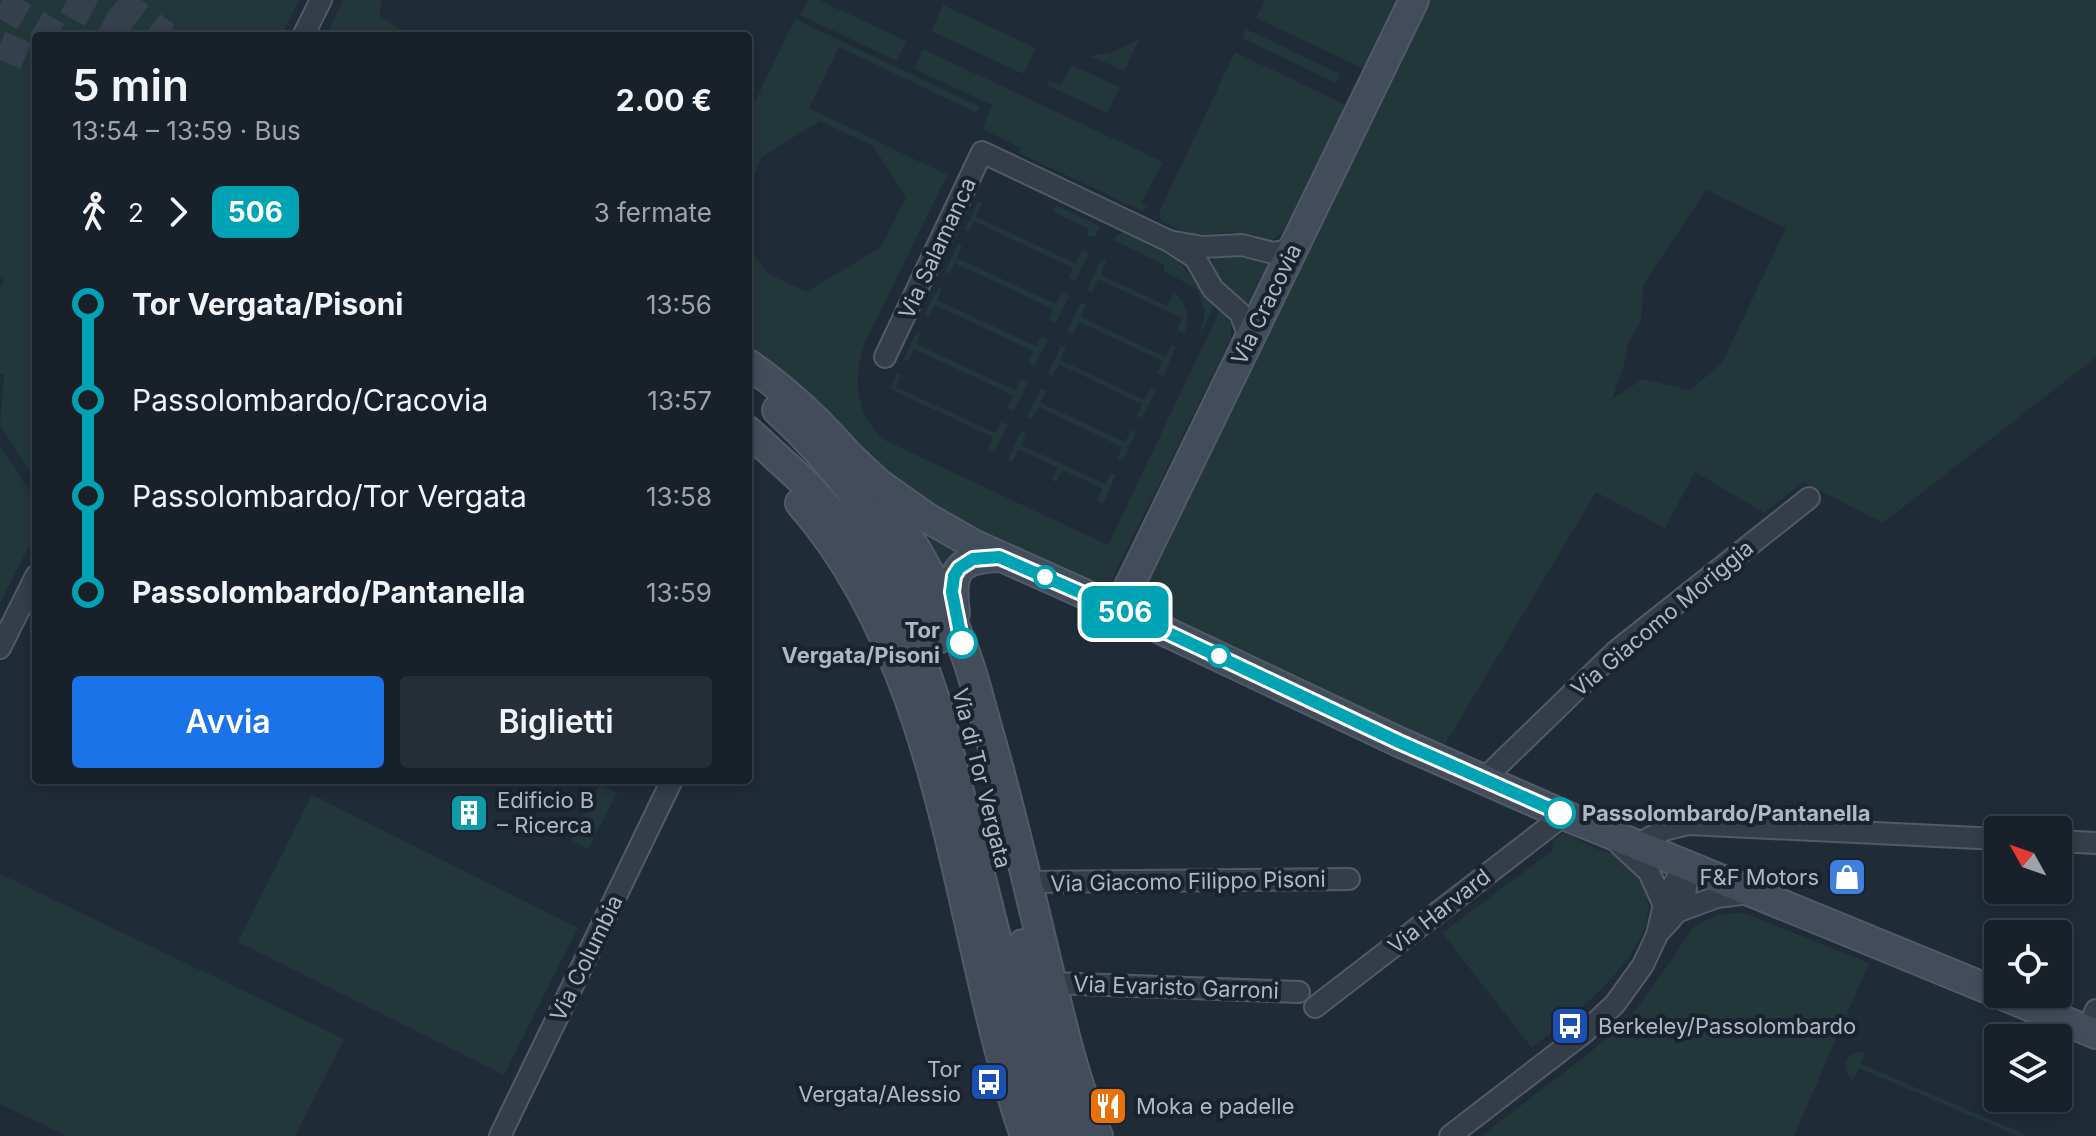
<!DOCTYPE html>
<html lang="it">
<head>
<meta charset="utf-8">
<style>
  body { margin:0; font-family:Inter,sans-serif; background:#252d36; color:#f1f3f6; height:100vh; display:flex; flex-direction:column; font-size:30px; white-space:nowrap }
  * { box-sizing:border-box; margin:0 }
  p { font-size:26px; color:#9fa3a8 }
  .icon { flex:none; width:44px; height:44px; fill:none; stroke:currentColor; stroke-width:2; stroke-linecap:round; stroke-linejoin:round }
  .map { position:relative; flex:1; overflow:hidden }
  .drawer { position:absolute; left:32px; top:32px; width:720px; height:752px; display:flex; flex-direction:column; background:#18202a; border-radius:8px; box-shadow:0 4px 12px #0003,0 0 0 2px #363e47 }
  .drawer>* { flex:none }
  .badge { padding:0 16px; border-radius:12px; font-size:28px; line-height:52px }
  .needle { width:52px; rotate:310deg }
  .buttons { position:absolute; left:1984px; top:816px; display:grid; gap:16px }
  .buttons a { display:grid; place-items:center; width:88px; height:88px; border-radius:8px; background:#18202a; box-shadow:0 4px 12px #0003,0 0 0 2px #363e47; font-size:40px }
  .map>.badge { position:absolute; translate:-50% -50%; box-shadow:0 0 0 4px #fff }
  .legs { display:flex; align-items:center; gap:12px; height:88px; padding:0 40px; font-size:26px }
  .legs p { margin-inline-start:auto }
  .summary { display:flex; align-items:center; justify-content:space-between; height:136px; padding:0 40px }
  h1 { font-size:44px; font-weight:600; line-height:60px }
  .button { display:flex; gap:16px; margin-top:auto; padding:16px 40px }
  .button a { flex:1; height:92px; border-radius:8px; background:#1a73e8; color:#fff; font-size:32px; font-weight:600; line-height:92px; text-align:center }
  .button a+a { background:#252d36; color:#f1f3f6 }
  ul { padding:0 40px; list-style:none }
  li { display:flex; align-items:center; gap:28px; height:96px; font-size:30px }
  li i { display:grid; place-items:center; width:12px; height:100%; margin:0 10px; background:currentColor }
  li i::after { content:''; width:20px; height:20px; margin:-10px; border:6px solid; border-radius:50%; background:#18202a }
  li p { margin-inline-start:auto }
  li:first-child i { background:linear-gradient(#0000 50%,currentColor 0) }
  li:last-child i { background:linear-gradient(currentColor 50%,#0000 0) }
  .map>svg:first-child { display:block }
  .green { fill:#223739; fill-rule:evenodd }
  .lines { fill:none; stroke-linecap:round; stroke-linejoin:round }
  .secondary-tunnel { stroke:#35404d; stroke-width:28; stroke-dasharray:28 14; stroke-linecap:butt }
  .street-casing { stroke:#515a66; stroke-width:24 }
  .secondary-casing { stroke:#515a66; stroke-width:32 }
  .street { stroke:#343d48; stroke-width:20 }
  .secondary { stroke:#424c5b; stroke-width:28 }
  .line-1-casing { stroke:#fff; stroke-width:18 }
  .line-1 { stroke:#00a3b4; stroke-width:12 }
  .stop-1-dot { fill:#fff; stroke:#00a3b4; stroke-width:4 }
  .labels { text-anchor:middle; dominant-baseline:central; stroke-width:8; stroke-linejoin:round; paint-order:stroke }
  .street-label { font-size:22px; fill:#aeb7c5; stroke:#19222d }
  .stop-label { font-size:22px; font-weight:bold; fill:#aeb7c5; stroke:#19222d; text-anchor:end }
  .poi-label { font-size:22px; fill:#aeb7c5; stroke:#19222d; text-anchor:start }
</style>
</head>
<body>
<div class="map">
<svg width="2096" height="1136" viewBox="0 0 2096 1136">
  <rect width="100%" height="100%" fill="#202b38"/>
  <g class="green">
    <polygon points="0,0 299,0 281,36 36,36 36,482 0,425 4,374 0,374 0,288 5,279 0,276"/>
    <polygon points="343,0 382,0 379,15 409,36 326,36"/>
    <polygon points="808,0 819,0 906,41 897,61 800,15"/>
    <polygon points="1262,0 1398,0 1364,69 1256,18 1264,2"/>
    <path d="M1427 0H2096V357L1883 523 1803 482 1764 513 1695 472 1665 528 1596 492 1444 746 1148 608 1139 587ZM1706 190 1786 228 1722 363 1690 390 1643 379 1612 399 1625 362 1628 344 1641 321 1644 284Z"/>
    <polygon points="943,5 1036,48 1024,74 931,31"/>
    <path d="M795 19 980 107 977 113 839 47 809 108 947 175 863 347C853 384 856 416 886 441L1108 545 1220 310 1231 323V338L1106 592 921 506 796 385 748 350V246L767 273 806 292 881 247 906 197 873 146 820 121 763 156 748 187V116Z"/>
    <polygon points="1246,29 1340,74 1336,83 1242,38"/>
    <polygon points="1139,39 1124,71 1090,56 1113,52"/>
    <polygon points="923,49 1163,162 1141,203 1148,207 1142,211 1019,153 1021,148 982,129 992,105 914,69"/>
    <polygon points="1235,52 1346,105 1284,231 1271,241 1234,232 1192,235 1161,221 1159,212"/>
    <polygon points="1071,65 1120,87 1107,113 1047,85 1049,80 1061,85"/>
    <polygon points="978,201 982,203 976,217 1075,263 1082,250 1089,253 1075,281 1068,278 1073,268 974,221 969,231 965,230"/>
    <polygon points="1056,205 1101,227 1095,237 1086,235 1089,229 1053,212"/>
    <path d="M1127 231 1167 249 1165 254C1188 264 1197 289 1214 307L1200 336 1205 311 1197 289 1163 271 1165 265 1113 240 1117 235Z"/>
    <polygon points="958,244 962,246 957,258 1056,304 1061,292 1069,296 1056,323 1049,320 1053,309 955,263 949,274 945,272"/>
    <path d="M1228 251 1263 260 1267 265 1249 302C1230 301 1220 282 1209 268L1215 256Z"/>
    <path d="M1101 259 1106 261 1101 275 1167 306 1174 293C1188 303 1190 318 1184 334L1177 331 1182 318 1098 279 1092 292 1087 290Z"/>
    <polygon points="938,287 942,289 937,300 1036,346 1041,336 1048,339 1035,366 1028,363 1033,351 935,305 929,316 925,314"/>
    <polygon points="1081,302 1086,305 1081,317 1165,357 1172,345 1176,347 1163,376 1157,373 1163,361 1079,322 1073,334 1067,331"/>
    <polygon points="917,331 921,333 916,344 1015,390 1021,379 1028,383 1014,411 1007,408 1013,395 914,349 908,361 904,359"/>
    <polygon points="1061,345 1066,347 1060,360 1144,400 1151,387 1156,390 1142,418 1137,416 1142,404 1059,364 1052,376 1048,374"/>
    <polygon points="897,373 901,375 896,387 995,433 1001,422 1008,425 994,453 987,450 993,437 890,389"/>
    <polygon points="1041,388 1046,390 1041,403 1125,442 1131,430 1136,432 1122,461 1117,459 1122,447 1039,407 1032,419 1027,417"/>
    <polygon points="1021,431 1026,433 1021,445 1105,484 1111,473 1116,475 1103,504 1097,501 1102,488 1062,470 1056,482 1052,480 1057,467 1019,449 1012,462 1008,460"/>
    <polygon points="0,446 36,500 36,533 0,603"/>
    <polygon points="920,530 958,549 958,553 942,574 917,531"/>
    <polygon points="600,784 617,793 588,849 571,840"/>
    <polygon points="312,795 578,928 504,1075 238,942"/>
    <path d="M1568 830C1585 851 1625 853 1637 869 1684 937 1577 1011 1532 1048L1442 933 1553 850 1552 841Z"/>
    <polygon points="0,874 344,1039 295,1136 67,1136 0,1104"/>
    <polygon points="1744,913 1869,963 1794,1136 1481,1136 1589,1053 1628,1020 1671,961 1692,928 1716,915"/>
    <polygon points="1856,1052 1865,1052 1861,1064 2028,1136 2018,1136 1859,1068 1853,1080 1848,1075 1845,1066 1848,1057"/>
  </g>
  <g class="lines">
    <g class="secondary-tunnel">
      <polyline points="67,0 133,36"/>
      <polyline points="118,0 166,36"/>
      <polyline points="0,3 57,36"/>
      <polyline points="0,45 36,60"/>
    </g>
    <defs>
      <g id="street">
        <polyline points="303,36 321,0"/>
        <polyline points="1250,339 1240,313 1213,289 1195,258 1169,241 1202,247 1242,245 1273,253 1284,251 1296,241"/>
        <polyline points="885,357 982,152 1169,241"/>
        <polyline points="0,648 36,576"/>
        <polyline points="1485,778 1615,652 1809,498"/>
        <polyline points="2058,841 2096,843"/>
        <polyline points="1619,844 1649,872 1663,903"/>
        <polyline points="1638,844 1664,830 1688,824 1998,839"/>
        <polyline points="1027,882 1349,879"/>
        <polyline points="1679,911 1717,897 1748,893"/>
        <path d="M1657 934C1680 910 1690 900 1686 865"/>
        <polyline points="1052,983 1299,992"/>
        <polyline points="1315,1007 1564,815"/>
        <polyline points="2087,1030 2096,1010"/>
        <polyline points="500,1136 672,780"/>
        <polyline points="1450,1136 1585,1032 1615,1004 1643,965 1657,935 1666,896 1686,865"/>
      </g>
      <g id="secondary">
        <path d="M748 364C843 430 921 537 962 645 972 669 978 695 985 720 1008 798 1026 877 1045 955 1060 1016 1073 1078 1098 1136"/>
        <path d="M777 410C845 472 901 554 940 638"/>
        <polyline points="748,431 807,485 849,532 877,573 919,653 939,712 1030,1072 1053,1136"/>
        <polyline points="847,454 878,483 926,517 973,544 1118,609 1399,742 1564,815 1998,993"/>
        <path d="M800 503C948 672 955 931 1025 1136"/>
        <polyline points="1118,609 1414,0"/>
        <path d="M955 613C950 572 955 559 999 557"/>
        <polyline points="1023,944 1057,1080 1076,1136"/>
        <polyline points="2000,994 2096,1034"/>
      </g>
    </defs>
    <use href="#street" class="street-casing"/>
    <use href="#secondary" class="secondary-casing"/>
    <use href="#street" class="street"/>
    <use href="#secondary" class="secondary"/>
  </g>
  <g class="lines">
    <defs>
      <polyline id="line-1" points="962,643 952,592 954,576 959,568 973,559 999,557 1118,609 1399,742 1560,813"/>
    </defs>
    <use href="#line-1" class="line-1-casing"/>
    <use href="#line-1" class="line-1"/>
  </g>
  <defs>
    <symbol id="building-square" viewBox="-11 -11 22 22"><rect x="-9" y="-9" width="18" height="18" rx="4" fill="#0f9aa8" stroke="#19222d"/><path d="M-4-6H4V6H1V3H-1V6H-4ZM-2.5-4.3h1.7v1.8h-1.7ZM.8-4.3h1.7v1.8H.8ZM-2.5-1h1.7V.8h-1.7ZM.8-1h1.7V.8H.8Z" fill="#fff"/></symbol>
    <symbol id="shop-square" viewBox="-11 -11 22 22"><rect x="-9" y="-9" width="18" height="18" rx="4" fill="#3f7fe0" stroke="#19222d"/><path d="M-5-2.5h2.3a2.7 3.5 0 0 1 5.4 0H5L5.5 6h-11ZM-1.5-2.5h3a1.5 2.3 0 0 0-3 0Z" fill="#fff"/></symbol>
    <symbol id="bus-square" viewBox="-11 -11 22 22"><rect x="-9" y="-9" width="18" height="18" rx="4" fill="#1a4fb4" stroke="#19222d"/><path d="M-5-6H5V4H4V6H2V4H-2V6H-4V4H-5ZM-3.5-4V0h7V-4ZM-3.5 1.2v1.5H-2V1.2ZM2 1.2v1.5H3.5V1.2Z" fill="#fff"/></symbol>
    <symbol id="restaurant-square" viewBox="-11 -11 22 22"><rect x="-9" y="-9" width="18" height="18" rx="4" fill="#e8710a" stroke="#19222d"/><path d="M-5-6h1v4h1v-4h1v4h1v-4h1v5L-1.5 .5V6h-2V.5L-5-1ZM5-6V6H3V1.5H1.5Q1.5-4 5-6Z" fill="#fff"/></symbol>
  </defs>
  <g fill-rule="evenodd">
    <use href="#building-square" x="447" y="791" width="44" height="44"/>
    <use href="#shop-square" x="1825" y="855" width="44" height="44"/>
    <use href="#bus-square" x="1548" y="1004" width="44" height="44"/>
    <use href="#bus-square" x="967" y="1060" width="44" height="44"/>
    <use href="#restaurant-square" x="1086" y="1084" width="44" height="44"/>
  </g>
  <g class="stop-1-dot">
    <circle cx="1045" cy="577" r="10"/>
    <circle cx="962" cy="643" r="14"/>
    <circle cx="1219" cy="656" r="10"/>
    <circle cx="1560" cy="813" r="14"/>
  </g>
  <g class="labels">
    <g class="street-label">
      <text transform="translate(937 248) rotate(-65)">Via Salamanca</text>
      <text transform="translate(1266 304) rotate(-64)">Via Cracovia</text>
      <text transform="translate(1662 618) rotate(-40)">Via Giacomo Moriggia</text>
      <text transform="translate(982 778) rotate(76)">Via di Tor Vergata</text>
      <text transform="translate(1188 881) rotate(-1)">Via Giacomo Filippo Pisoni</text>
      <text transform="translate(1439 911) rotate(-38)">Via Harvard</text>
      <text transform="translate(586 958) rotate(-64)">Via Columbia</text>
      <text transform="translate(1176 987) rotate(2)">Via Evaristo Garroni</text>
    </g>
    <g class="stop-label">
      <text x="940" y="630">Tor<tspan x="940" dy="25">Vergata/Pisoni</tspan></text>
      <text x="1582" y="813" text-anchor="start">Passolombardo/Pantanella</text>
    </g>
    <g class="poi-label">
      <text x="497" y="800">Edificio B<tspan x="497" dy="25">– Ricerca</tspan></text>
      <text x="1819" y="877" text-anchor="end">F&amp;F Motors</text>
      <text x="1598" y="1026">Berkeley/Passolombardo</text>
      <text x="961" y="1069" text-anchor="end">Tor<tspan x="961" dy="25">Vergata/Alessio</tspan></text>
      <text x="1136" y="1106">Moka e padelle</text>
    </g>
  </g>
</svg>
<div class="buttons">
<a><svg class="needle" viewBox="-14 -14 28 28"><path d="M0-13l5 13h-10z" fill="#e53935"/><path d="M0 13l5-13h-10z" fill="#9fa3a8"/></svg></a>
<a><svg class="icon" aria-label="locate" viewBox="0 0 24 24"><circle cx="12" cy="12" r="6"/><path d="M12 2v4M12 18v4M2 12h4M18 12h4"/></svg></a>
<a><svg class="icon" aria-label="layers" viewBox="0 0 24 24"><path d="M12 4l9 5-9 5-9-5zM3 14l9 5 9-5"/></svg></a>
</div>
<b class="badge" style="left:1125px;top:612px;background:#00a3b4;color:#fff">506</b>
<section class="drawer">
<div class="summary"><div><h1>5 min</h1><p>13:54 – 13:59 · Bus</p></div><b>2.00 €</b></div>
<div class="legs"><svg class="icon" aria-label="walk" viewBox="0 0 24 24"><circle cx="13" cy="4" r="2"/><path d="M13 8l-2 6 4 7M11 14l-3 7M7 12l3-4h3l4 4"/></svg>2<svg class="icon" aria-label="forward" viewBox="0 0 24 24"><path d="M9 5l7 7-7 7"/></svg><b class="badge" style="background:#00a3b4;color:#fff">506</b><p>3 fermate</p></div>
<ul>
<li><i style="color:#00a3b4"></i><b>Tor Vergata/Pisoni</b><p>13:56</p></li>
<li><i style="color:#00a3b4"></i><span>Passolombardo/Cracovia</span><p>13:57</p></li>
<li><i style="color:#00a3b4"></i><span>Passolombardo/Tor Vergata</span><p>13:58</p></li>
<li><i style="color:#00a3b4"></i><b>Passolombardo/Pantanella</b><p>13:59</p></li>
</ul>
<div class="button"><a>Avvia</a><a>Biglietti</a></div>
</section>
</div>
</body>
</html>
